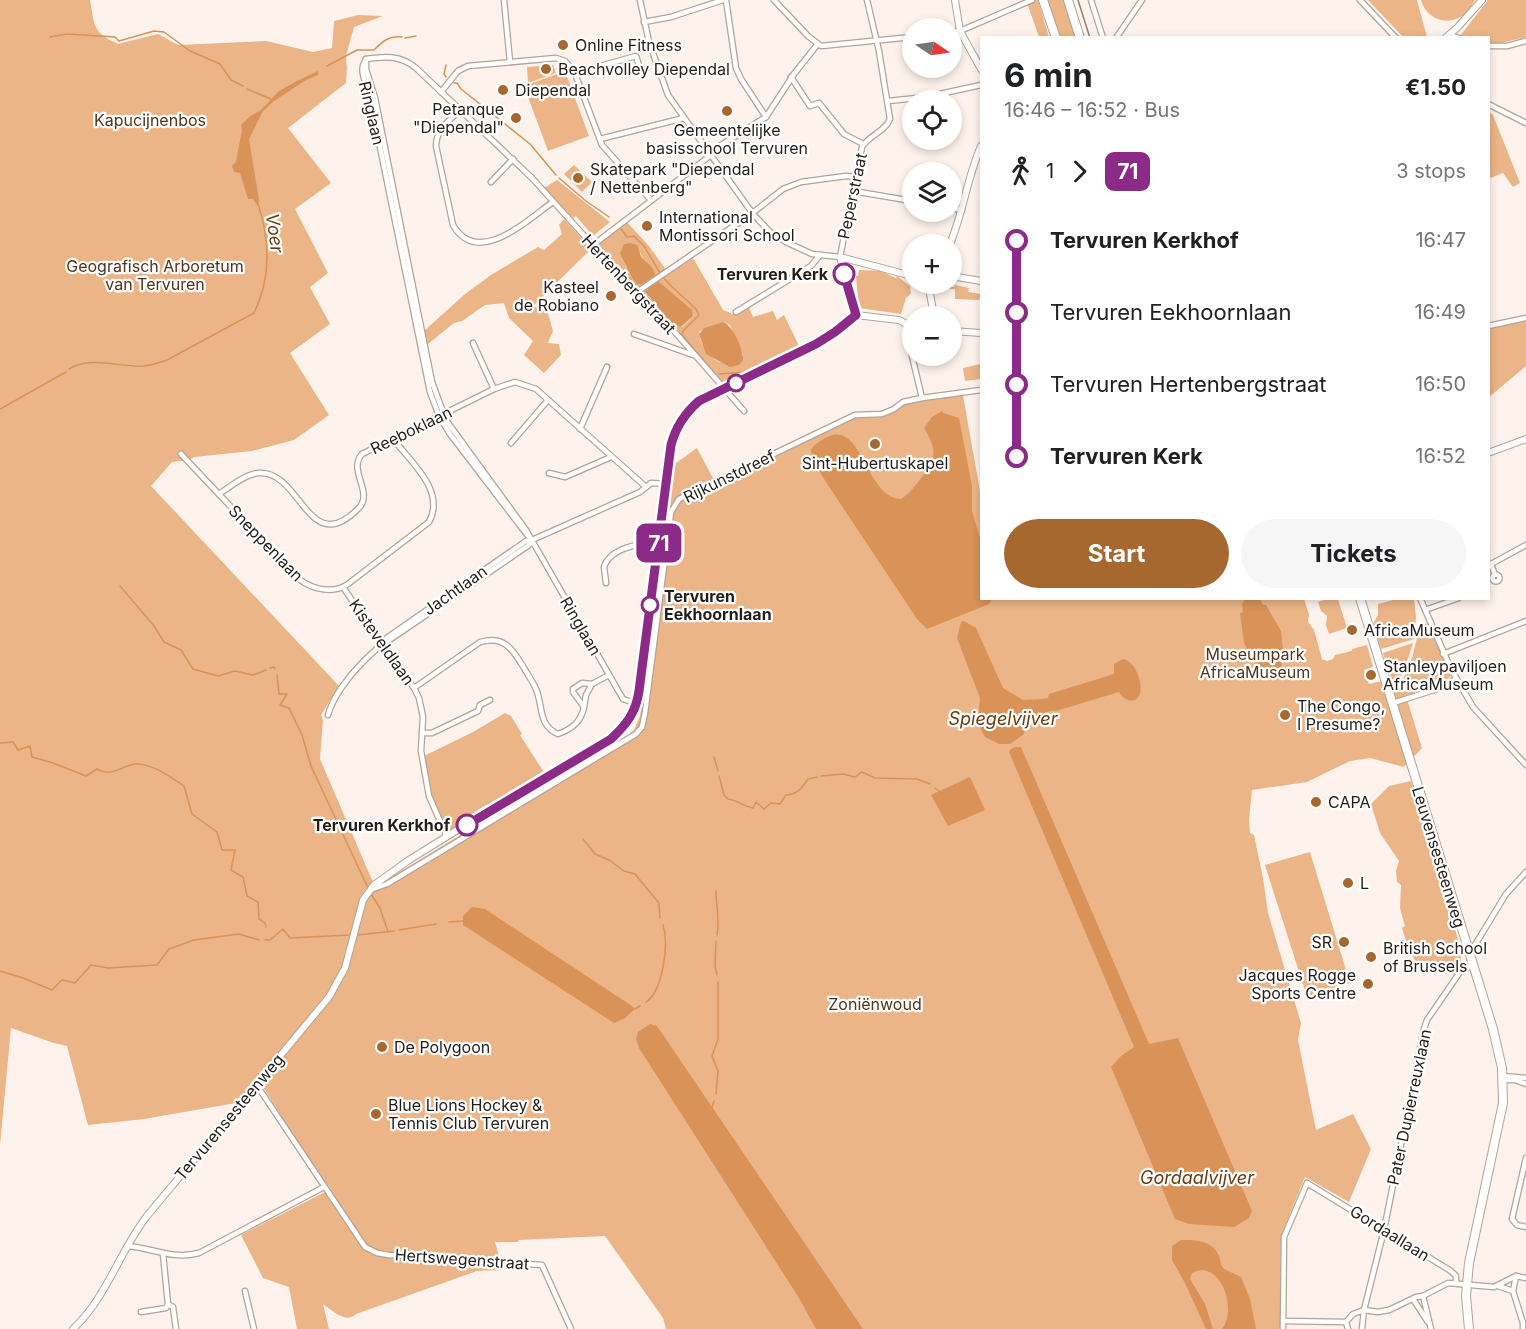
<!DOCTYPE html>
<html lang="en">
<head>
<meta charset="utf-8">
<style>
  body { margin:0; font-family:Inter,sans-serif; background:#f6f6f6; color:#202124; height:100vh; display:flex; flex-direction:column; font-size:22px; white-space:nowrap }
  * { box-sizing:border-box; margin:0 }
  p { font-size:20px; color:#757577 }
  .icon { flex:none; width:33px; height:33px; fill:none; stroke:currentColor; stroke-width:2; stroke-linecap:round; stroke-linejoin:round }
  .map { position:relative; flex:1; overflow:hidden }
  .details { position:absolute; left:980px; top:36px; width:510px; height:564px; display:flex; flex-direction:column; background:#fff; border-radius:0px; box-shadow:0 3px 9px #0003 }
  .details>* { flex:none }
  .badge { padding:0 12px; border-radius:9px; font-size:21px; line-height:39px }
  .needle { width:39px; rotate:103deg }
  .controls { position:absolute; left:902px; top:18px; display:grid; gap:12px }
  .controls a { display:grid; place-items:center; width:60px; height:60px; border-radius:50%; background:#fff; box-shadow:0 3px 9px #0003; font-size:30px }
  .map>.badge { position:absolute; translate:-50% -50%; box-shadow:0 0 0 3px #fff }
  .legs { display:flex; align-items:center; gap:9px; height:66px; padding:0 24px; font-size:20px }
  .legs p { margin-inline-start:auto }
  .overview { display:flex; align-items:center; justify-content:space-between; height:102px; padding:0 24px }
  h1 { font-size:33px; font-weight:700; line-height:45px }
  .button { display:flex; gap:12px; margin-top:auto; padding:12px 24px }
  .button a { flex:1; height:69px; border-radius:36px; background:#a7682f; color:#fff; font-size:24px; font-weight:700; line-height:69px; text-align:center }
  .button a+a { background:#f6f6f6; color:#202124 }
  ul { padding:0 24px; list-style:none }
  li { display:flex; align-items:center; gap:21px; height:72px; font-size:22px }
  li i { display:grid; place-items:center; width:9px; height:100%; margin:0 8px; background:currentColor }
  li i::after { content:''; width:15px; height:15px; margin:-8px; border:4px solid; border-radius:50%; background:#fff }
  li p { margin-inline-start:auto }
  li:first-child i { background:linear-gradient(#0000 50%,currentColor 0) }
  li:last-child i { background:linear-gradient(currentColor 50%,#0000 0) }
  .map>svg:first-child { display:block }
  .green { fill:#ebb588; fill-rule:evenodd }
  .water { fill:#d99358 }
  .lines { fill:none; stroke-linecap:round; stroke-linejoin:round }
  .stream { stroke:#d99358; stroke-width:1.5 }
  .minor-casing { stroke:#b3a397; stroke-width:7 }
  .tertiary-casing { stroke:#b3a397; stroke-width:8 }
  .primary-casing { stroke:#b3a397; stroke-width:10 }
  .minor { stroke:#fff; stroke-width:4.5 }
  .tertiary { stroke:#fff; stroke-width:6 }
  .primary { stroke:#fff; stroke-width:8 }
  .tram { stroke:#89817b; stroke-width:1.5 }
  .line-1-casing { stroke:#fff; stroke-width:14 }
  .line-1 { stroke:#8c2b87; stroke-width:9 }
  .poi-dot { fill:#a7682f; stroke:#fff; stroke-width:2 }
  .stop-1-dot { fill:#fff; stroke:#8c2b87; stroke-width:3 }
  .labels { text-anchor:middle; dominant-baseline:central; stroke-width:4.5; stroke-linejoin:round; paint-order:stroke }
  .poi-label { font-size:16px; fill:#231d18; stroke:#fff; text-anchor:start }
  .street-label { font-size:16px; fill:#231d18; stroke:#fff }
  .park-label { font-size:16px; fill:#51341a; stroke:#fff }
  .stop-label { font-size:16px; font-weight:bold; fill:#231d18; stroke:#fff; text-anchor:end }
  .water-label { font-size:18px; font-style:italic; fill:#693b0d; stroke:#fff }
</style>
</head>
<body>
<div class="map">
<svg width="1526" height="1329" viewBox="0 0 1526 1329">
  <rect width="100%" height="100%" fill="#fef3ec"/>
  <g class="green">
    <path d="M0 0H90C95 26 92 32 118 44L158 34 178 45 266 41 313 52 332 48 334 21 358 15 383 16 354 27 346 56 347 68 346 83 288 128 331 183 295 209 328 273 310 287 330 324 290 353 329 415 294 440 252 451 194 457 189 460 172 462 151 486 339 686 321 715 323 720 320 759 372 880 378 885 553 779 626 737 634 730 640 716 672 466 697 448 716 484 856 418 882 417 896 411 905 404 963 395 981 497V598L1304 599 1309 614 1308 622 1314 630 1322 659 1327 661 1333 659 1335 655 1352 651V649L1367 645 1373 667 1364 670 1369 684 1382 681 1398 692 1412 658 1420 626 1428 623 1451 676 1442 684 1406 696 1422 748 1404 767 1370 758 1350 761 1307 782 1252 790 1249 820 1250 833 1254 835 1263 878 1268 913 1301 1023 1298 1040 1316 1130 1353 1114 1371 1149 1349 1202 1305 1177 1281 1236 1280 1329H666L663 1318 605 1236 519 1240 518 1242H495L501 1263V1270L477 1271 356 1314C346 1324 333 1311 323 1304L329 1329H297L289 1287 263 1278 241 1235 331 1189 317 1172 261 1084 328 1003 236 1103 144 1119 88 1125 67 1046 54 1043 11 1028 0 1145Z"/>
    <polygon points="1026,0 1038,0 1049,37 1039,37"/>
    <polygon points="1046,0 1065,0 1077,37 1059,37"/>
    <polygon points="1368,0 1417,0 1427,37 1403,37"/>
    <path d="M1421 0H1475C1472 5 1469 11 1464 15 1447 27 1426 19 1421 0Z"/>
    <polygon points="1488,0 1526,0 1526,37 1493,45 1488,44 1488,38 1460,36"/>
    <polygon points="553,65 556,73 528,83 527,67"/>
    <polygon points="565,71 589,136 548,151 524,86"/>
    <polygon points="1488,111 1493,115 1520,183 1513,187 1503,173 1488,179"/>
    <polygon points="574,165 592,182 582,192 564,174"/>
    <polygon points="557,180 610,222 593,236 576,216 573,218 544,188"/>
    <polygon points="564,219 591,249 533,306 547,310 553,331 548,343 559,344 561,355 544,373 524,355 533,341 509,318 504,303 485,305 462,321 454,323 428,344 424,331 465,294 491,275 538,247 544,250 562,234 559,225"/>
    <path d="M626 221 649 246 669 274 693 258 723 310 733 314 748 305 753 317 773 311 777 320 784 315 800 348 724 384 599 248 601 240ZM640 252 643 259 642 284 640 285 633 280 620 254ZM646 289 694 315 682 327 673 325 645 293ZM724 322 730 325 743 355 739 365C718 366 702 354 699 332L705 328Z"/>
    <polygon points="859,270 881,271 896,278 897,276 910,286 911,294 906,298 901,314 859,308 856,276 858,276"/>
    <polygon points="955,285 969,288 968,292 981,294 979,300 955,299 955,289 948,289 949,286 954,287"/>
    <polygon points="1526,320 1526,366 1488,398 1488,327"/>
    <polygon points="981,364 981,379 965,381 963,368"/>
    <polygon points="1329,598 1338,599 1347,628 1329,634 1326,625 1327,616 1321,611 1318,602"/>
    <polygon points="1397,599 1414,599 1416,617 1414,639 1381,649 1373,624 1378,615 1378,604"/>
    <polygon points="1413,643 1404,671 1394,688 1383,653"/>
    <polygon points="505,713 511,716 522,734 520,735 545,774 490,807 486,805 476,811 476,815 450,831 433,803 424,756 473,732"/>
    <path d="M1411 781 1460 946 1461 963 1454 975C1447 972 1441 974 1434 973 1412 967 1408 947 1402 928L1405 926 1400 908 1401 885 1397 882 1396 871 1399 861 1380 833 1371 804 1389 786Z"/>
    <polygon points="1310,852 1350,983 1307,997 1265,865"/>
  </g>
  <g class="water">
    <polygon points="318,71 318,75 306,80 274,101 263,111 249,139 259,200 258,206 253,199 248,199 240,173 234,172 232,166 236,162 242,130 241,125 249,117 261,110 279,91 297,81"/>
    <path d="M630 243 637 245C639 249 640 256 643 259 649 265 653 266 655 275L642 285 637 284 633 280 620 254 624 244Z"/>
    <polygon points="658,281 692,310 693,316 681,327 673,325 645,292 646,289"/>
    <path d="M723 322C733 325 743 349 743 360L739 365 730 367 706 354 699 334 704 328Z"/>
    <path d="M942 411 943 413 959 418 972 486V511L981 542V598L992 599 989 604 927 629 917 619 826 482 813 461 811 450C814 444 819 442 825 438 863 417 864 497 901 499 909 494 913 488 919 481 935 460 939 452 924 428L932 417Z"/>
    <polygon points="1245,598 1260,599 1263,605 1266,605 1281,631 1284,661 1281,662 1282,672 1277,678 1267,677 1261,668 1258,669 1244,643 1240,613 1243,612 1242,605"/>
    <path d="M964 621 976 628 1003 688 1023 700C1032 699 1040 700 1048 698L1049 694 1114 674V664L1123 659C1135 661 1143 682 1140 693 1137 706 1123 700 1119 692L1056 711C1047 709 1039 717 1030 720L1023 735 1010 744H999L985 737 980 728 978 719 980 698 957 638 961 622Z"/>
    <polygon points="1016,747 1021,747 1149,1044 1178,1038 1252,1211 1249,1218 1234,1227 1189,1224 1175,1219 1111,1067 1121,1056 1134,1047 1009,752 1011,749"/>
    <polygon points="970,777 985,810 948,826 931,795"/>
    <polygon points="472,907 485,909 632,1006 635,1009 625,1018 614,1023 463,925 463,916"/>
    <polygon points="650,1024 657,1026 863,1329 816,1329 799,1298 639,1048 636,1039 638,1032"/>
    <path d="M1181 1240C1194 1240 1213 1240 1219 1256 1221 1261 1220 1265 1224 1269L1241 1277 1250 1299 1256 1329H1222C1238 1309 1220 1258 1192 1273L1190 1279 1205 1304 1213 1329H1206L1185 1283 1172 1260V1246Z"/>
  </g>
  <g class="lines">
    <g class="stream">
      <polyline points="50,37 67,34 115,37 119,41 154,31 164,32 190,51 220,64 231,80 243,86"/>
      <polyline points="405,38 416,36"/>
      <path d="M327 66 357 50H374C382 42 389 35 402 37"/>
      <polyline points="446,77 444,74 446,65"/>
      <polyline points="454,83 457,83 461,89 530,144 556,175"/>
      <polyline points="247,89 271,99"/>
      <polyline points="559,178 586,201 609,217"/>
      <polyline points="621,229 627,237 634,236 644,246 660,273 669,284 696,309 699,315 683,331 682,335 714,373"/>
      <path d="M69 369C91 355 121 368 144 366 152 365 159 363 167 360L254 313C271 278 270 240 258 204"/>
      <polyline points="719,374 747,372"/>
      <polyline points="0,409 66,372"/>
      <polyline points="120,586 154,626 164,642 181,650 193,669 218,676 235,671 253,675 266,670"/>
      <polyline points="270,668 274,667 275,669"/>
      <polyline points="277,675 279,694 287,694 280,705 289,708 302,735 311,766 368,888"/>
      <path d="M0 743 13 742 18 750 30 746 32 757 53 763 86 776 97 769C112 778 123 765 135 764 152 763 170 777 184 786L192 814 217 832 222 850H235L231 870 243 877 247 896 258 902 259 919 265 923 266 927"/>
      <polyline points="714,757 718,771"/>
      <path d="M719 776 724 795 728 799C737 800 743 806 753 808L756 802 764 809 771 803 780 804 786 795C798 794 801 789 808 779L817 777"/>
      <polyline points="821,776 843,774 855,777 862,772 875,778 917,779 930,784"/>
      <polyline points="935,788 939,791"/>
      <polyline points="583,839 595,854 609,860 624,871 635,874 659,903 660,918"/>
      <path d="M716 891C716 906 720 920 717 935"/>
      <polyline points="371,894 380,908 388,932"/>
      <polyline points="449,922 463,921"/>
      <polyline points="399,930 436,924"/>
      <polyline points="357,935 394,931"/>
      <polyline points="265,940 270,940 283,929 290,938 350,935"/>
      <polyline points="716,941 715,966 717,975"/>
      <polyline points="0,971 23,978 52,990 62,980 75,983 91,965 108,968 157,965 169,949 194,940 239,934 259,940"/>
      <path d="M646 1002C663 991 669 944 663 925"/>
      <polyline points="635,1009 640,1006"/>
      <polyline points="716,1094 718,1071 712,1056 718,1039 718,982"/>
      <polyline points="712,1107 714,1101"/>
    </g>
    <defs>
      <g id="minor">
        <polyline points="504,0 510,62"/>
        <path d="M640 0 649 42 668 95 753 214 770 232 786 242 812 254 840 257 862 147C869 135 885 132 890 119L879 51 867 0"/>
        <polyline points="726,0 736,68 741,79 766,117"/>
        <polyline points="774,0 808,36 821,46 912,37"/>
        <polyline points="1091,0 1103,38"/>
        <polyline points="1360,0 1396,38"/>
        <polyline points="644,22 671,17 723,0"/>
        <polyline points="951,32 960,31 1032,0"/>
        <polyline points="1449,35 1459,38"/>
        <polyline points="1116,38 1142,0"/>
        <polyline points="1488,46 1507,46 1526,41"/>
        <polyline points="366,59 366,69 375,98 432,382 446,420 526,530 623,699 637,704"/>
        <path d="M366 59C385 56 400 55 416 68L532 178 598 251 645 298 744 411"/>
        <path d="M366 60C357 70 368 86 370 98L430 392 439 416 450 434 528 536"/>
        <polyline points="575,73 636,56 640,69"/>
        <polyline points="791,77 810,106 819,103 844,134 863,144"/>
        <polyline points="441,92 458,71 468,66 556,58 565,61 574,71 602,145 650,199"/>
        <polyline points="888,101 926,97 981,85"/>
        <polyline points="1488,104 1526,123"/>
        <path d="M460 110C449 121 436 130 436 146L453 225C478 268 527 220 553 202"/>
        <polyline points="600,139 684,118"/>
        <polyline points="710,152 766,117 794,74 817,45"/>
        <polyline points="491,182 513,159"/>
        <polyline points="853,191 912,201"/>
        <polyline points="951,208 962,210"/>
        <polyline points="593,245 711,155"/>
        <polyline points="637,292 750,215 783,189 801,182 846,176 856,177"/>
        <polyline points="736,312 811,266 820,255"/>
        <polyline points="910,326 907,335 922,398"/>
        <polyline points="1488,326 1526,318"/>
        <polyline points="634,334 693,355"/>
        <polyline points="473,343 494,389"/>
        <polyline points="580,429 607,367"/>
        <polyline points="511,443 548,400"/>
        <path d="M181 454 299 579C313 590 334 594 348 584L429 522C446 491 411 462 393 439"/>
        <polyline points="549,473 565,477 611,457"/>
        <path d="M219 494C230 487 245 474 259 473 301 470 308 559 358 509 375 493 347 471 362 454L494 389 515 382 536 389 646 487"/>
        <circle cx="1496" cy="578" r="3.5"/>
        <polyline points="1495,575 1491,564 1526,545"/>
        <path d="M606 583 604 567C610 548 641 542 659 544"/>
        <polyline points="343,587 382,645 414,688 419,698 423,717 421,751 429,796 447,837"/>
        <polyline points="1420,598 1451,669 1473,707 1526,765"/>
        <polyline points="1425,610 1459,598"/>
        <polyline points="382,645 529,545 532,540"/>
        <polyline points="1443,654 1526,621"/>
        <path d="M414 688 480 642C505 635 513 650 524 668 528 675 533 682 536 689 543 705 538 726 558 734 572 729 581 722 584 707L573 692V689L582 683 592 684 609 675"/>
        <polyline points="1393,703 1440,688 1456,679"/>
        <polyline points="584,707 586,695 592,684"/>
        <path d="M328 715C333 697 348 677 361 664 370 654 380 647 388 637L526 541 532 540 640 492 651 483 666 484"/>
        <polyline points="422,733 432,733 478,711 480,705 490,700"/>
        <polyline points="370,890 387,884 636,734 642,727 645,713 671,512 679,499 855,415 882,414 894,409 903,402 922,398 981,390"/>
        <polyline points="1475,945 1506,894 1526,872"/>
        <polyline points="1503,1076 1526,1078"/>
        <polyline points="1503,1080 1515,1080 1526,1084"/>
        <polyline points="256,1084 365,1247 377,1253 389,1255 542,1265 571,1329"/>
        <polyline points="1526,1158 1512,1219 1517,1225 1526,1227"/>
        <path d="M127 1246C154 1248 171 1260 199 1253L324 1187"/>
        <polyline points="163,1254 168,1304 173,1307 176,1329"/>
        <polyline points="1516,1276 1513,1291 1523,1323 1523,1329"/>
        <polyline points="1498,1286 1513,1291"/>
        <polyline points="245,1291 254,1329"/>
        <polyline points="1423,1296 1431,1329"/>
        <polyline points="1413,1299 1428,1322"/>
        <polyline points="141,1312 166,1308 168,1304"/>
        <polyline points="1283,1321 1346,1322"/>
        <polyline points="1283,1329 1284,1237 1307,1183 1451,1271 1456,1276 1456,1283"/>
        <polyline points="1348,1329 1346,1322 1353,1314 1364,1310 1378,1312 1389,1310 1416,1297 1423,1296 1448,1283 1494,1287 1516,1276 1526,1278"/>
        <polyline points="1362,1329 1364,1310 1384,1230 1424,1029 1427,1020 1460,972 1473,965"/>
      </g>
      <g id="tertiary">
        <polyline points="955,0 960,31 981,69"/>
        <polyline points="1445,38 1457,28 1482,0"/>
        <path d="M950 244C963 213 967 178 981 146"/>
        <polyline points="951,276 981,281"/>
        <polyline points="929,288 934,316"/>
        <polyline points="856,315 840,257 912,276"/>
        <polyline points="856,315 899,320 912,327"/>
        <polyline points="951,331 981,333"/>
        <polyline points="1488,453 1526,439"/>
        <path d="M73 1329C107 1297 119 1252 147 1216L329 997 345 968 363 900 374 885 409 860 496 806 611 739C627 724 636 712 639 691L671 444C679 421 690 406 711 394L804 351 834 333 856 315"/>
      </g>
      <g id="primary">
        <polyline points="1043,0 1056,38"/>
        <polyline points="1068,0 1080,38"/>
        <polyline points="1360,598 1493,1029 1502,1068 1503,1103 1469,1263 1466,1296 1469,1329"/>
      </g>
    </defs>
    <use href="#minor" class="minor-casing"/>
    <use href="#tertiary" class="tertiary-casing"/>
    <use href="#primary" class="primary-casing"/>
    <use href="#minor" class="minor"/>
    <use href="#tertiary" class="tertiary"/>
    <use href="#primary" class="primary"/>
    <polyline class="tram" points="1078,0 1090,38"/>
  </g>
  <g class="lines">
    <defs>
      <path id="line-1" d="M467 825 611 739C627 724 636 712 639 691L671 445C676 426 685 413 699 401L816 344 835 332 856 315 844 274"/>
    </defs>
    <use href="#line-1" class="line-1-casing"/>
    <use href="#line-1" class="line-1"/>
  </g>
  <g class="poi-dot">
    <circle cx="563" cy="45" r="6"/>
    <circle cx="546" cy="69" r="6"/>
    <circle cx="503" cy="90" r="6"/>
    <circle cx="727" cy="111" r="6"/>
    <circle cx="516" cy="118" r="6"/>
    <circle cx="578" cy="178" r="6"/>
    <circle cx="647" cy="226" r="6"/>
    <circle cx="611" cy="296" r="6"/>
    <circle cx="875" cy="444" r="6"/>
    <circle cx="1352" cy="630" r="6"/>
    <circle cx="1371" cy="675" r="6"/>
    <circle cx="1285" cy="715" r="6"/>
    <circle cx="1316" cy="802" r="6"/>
    <circle cx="1348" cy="883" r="6"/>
    <circle cx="1344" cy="942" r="6"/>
    <circle cx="1371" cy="957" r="6"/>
    <circle cx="1368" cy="984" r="6"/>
    <circle cx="382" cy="1047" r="6"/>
    <circle cx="376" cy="1114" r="6"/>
  </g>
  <g class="stop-1-dot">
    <circle cx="844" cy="274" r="10"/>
    <circle cx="736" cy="383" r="8"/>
    <circle cx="650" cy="605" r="8"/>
    <circle cx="467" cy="825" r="10"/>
  </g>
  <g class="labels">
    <g class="poi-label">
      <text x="575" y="45">Online Fitness</text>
      <text x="558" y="69">Beachvolley Diependal</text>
      <text x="515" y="90">Diependal</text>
      <text x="504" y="109" text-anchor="end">Petanque<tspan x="504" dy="18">"Diependal"</tspan></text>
      <text x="727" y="130" text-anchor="middle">Gemeentelijke<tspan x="727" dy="18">basisschool Tervuren</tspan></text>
      <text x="590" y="169">Skatepark "Diependal<tspan x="590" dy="18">/ Nettenberg"</tspan></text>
      <text x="659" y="217">International<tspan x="659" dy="18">Montissori School</tspan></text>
      <text x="599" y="287" text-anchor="end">Kasteel<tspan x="599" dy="18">de Robiano</tspan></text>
      <text x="875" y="463" text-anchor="middle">Sint-Hubertuskapel</text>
      <text x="1364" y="630">AfricaMuseum</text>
      <text x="1383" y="666">Stanleypaviljoen<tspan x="1383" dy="18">AfricaMuseum</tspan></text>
      <text x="1297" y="706">The Congo,<tspan x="1297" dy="18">I Presume?</tspan></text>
      <text x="1328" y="802">CAPA</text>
      <text x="1360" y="883">L</text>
      <text x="1332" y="942" text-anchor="end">SR</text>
      <text x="1383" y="948">British School<tspan x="1383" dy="18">of Brussels</tspan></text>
      <text x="1356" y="975" text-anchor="end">Jacques Rogge<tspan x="1356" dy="18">Sports Centre</tspan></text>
      <text x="394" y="1047">De Polygoon</text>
      <text x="388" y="1105">Blue Lions Hockey &amp;<tspan x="388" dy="18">Tennis Club Tervuren</tspan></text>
    </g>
    <g class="street-label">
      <text transform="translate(372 113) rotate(77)">Ringlaan</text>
      <text transform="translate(852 196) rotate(-78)">Peperstraat</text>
      <text transform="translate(629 284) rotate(47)">Hertenbergstraat</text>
      <text transform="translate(411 430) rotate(-26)">Reeboklaan</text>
      <text transform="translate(729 476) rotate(-26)">Rijkunstdreef</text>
      <text transform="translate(266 543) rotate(46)">Sneppenlaan</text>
      <text transform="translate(455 590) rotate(-35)">Jachtlaan</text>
      <text transform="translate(581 626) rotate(60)">Ringlaan</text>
      <text transform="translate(382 642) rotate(55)">Kisteveldlaan</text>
      <text transform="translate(1439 857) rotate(73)">Leuvensesteenweg</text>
      <text transform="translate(1409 1107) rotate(-78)">Pater Dupierreuxlaan</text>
      <text transform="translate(229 1117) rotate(-50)">Tervurensesteenweg</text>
      <text transform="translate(1390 1233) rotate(32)">Gordaallaan</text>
      <text transform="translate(462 1259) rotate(4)">Hertswegenstraat</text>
    </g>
    <g class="park-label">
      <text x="150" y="120">Kapucijnenbos</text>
      <text x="155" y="266">Geografisch Arboretum<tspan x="155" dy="18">van Tervuren</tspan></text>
      <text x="1255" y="654">Museumpark<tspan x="1255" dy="18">AfricaMuseum</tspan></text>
      <text x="875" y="1004">Zoniënwoud</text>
    </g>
    <g class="stop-label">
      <text x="828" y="274">Tervuren Kerk</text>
      <text x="664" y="596" text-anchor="start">Tervuren<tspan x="664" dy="18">Eekhoornlaan</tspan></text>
      <text x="450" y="825">Tervuren Kerkhof</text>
    </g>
    <g class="water-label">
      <text transform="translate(275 233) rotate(82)">Voer</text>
      <text x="1003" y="718">Spiegelvijver</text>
      <text x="1197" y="1177">Gordaalvijver</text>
    </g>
  </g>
</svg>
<div class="controls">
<a><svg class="needle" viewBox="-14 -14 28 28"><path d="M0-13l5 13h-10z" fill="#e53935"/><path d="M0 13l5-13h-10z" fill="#757577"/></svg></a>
<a><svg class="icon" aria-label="locate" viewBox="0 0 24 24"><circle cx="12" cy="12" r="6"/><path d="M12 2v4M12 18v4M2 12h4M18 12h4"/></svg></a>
<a><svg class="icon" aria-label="layers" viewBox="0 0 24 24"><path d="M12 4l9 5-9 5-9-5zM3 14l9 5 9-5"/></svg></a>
<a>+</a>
<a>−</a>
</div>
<b class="badge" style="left:659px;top:543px;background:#8c2b87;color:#fff">71</b>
<section class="details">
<div class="overview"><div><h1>6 min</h1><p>16:46 – 16:52 · Bus</p></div><b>€1.50</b></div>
<div class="legs"><svg class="icon" aria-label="walk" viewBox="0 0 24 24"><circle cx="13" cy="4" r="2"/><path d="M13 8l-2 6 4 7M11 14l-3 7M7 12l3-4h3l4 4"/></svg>1<svg class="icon" aria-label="forward" viewBox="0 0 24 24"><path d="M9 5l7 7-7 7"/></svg><b class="badge" style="background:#8c2b87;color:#fff">71</b><p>3 stops</p></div>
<ul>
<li><i style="color:#8c2b87"></i><b>Tervuren Kerkhof</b><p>16:47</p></li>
<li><i style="color:#8c2b87"></i><span>Tervuren Eekhoornlaan</span><p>16:49</p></li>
<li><i style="color:#8c2b87"></i><span>Tervuren Hertenbergstraat</span><p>16:50</p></li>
<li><i style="color:#8c2b87"></i><b>Tervuren Kerk</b><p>16:52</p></li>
</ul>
<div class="button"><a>Start</a><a>Tickets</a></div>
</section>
</div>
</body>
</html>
